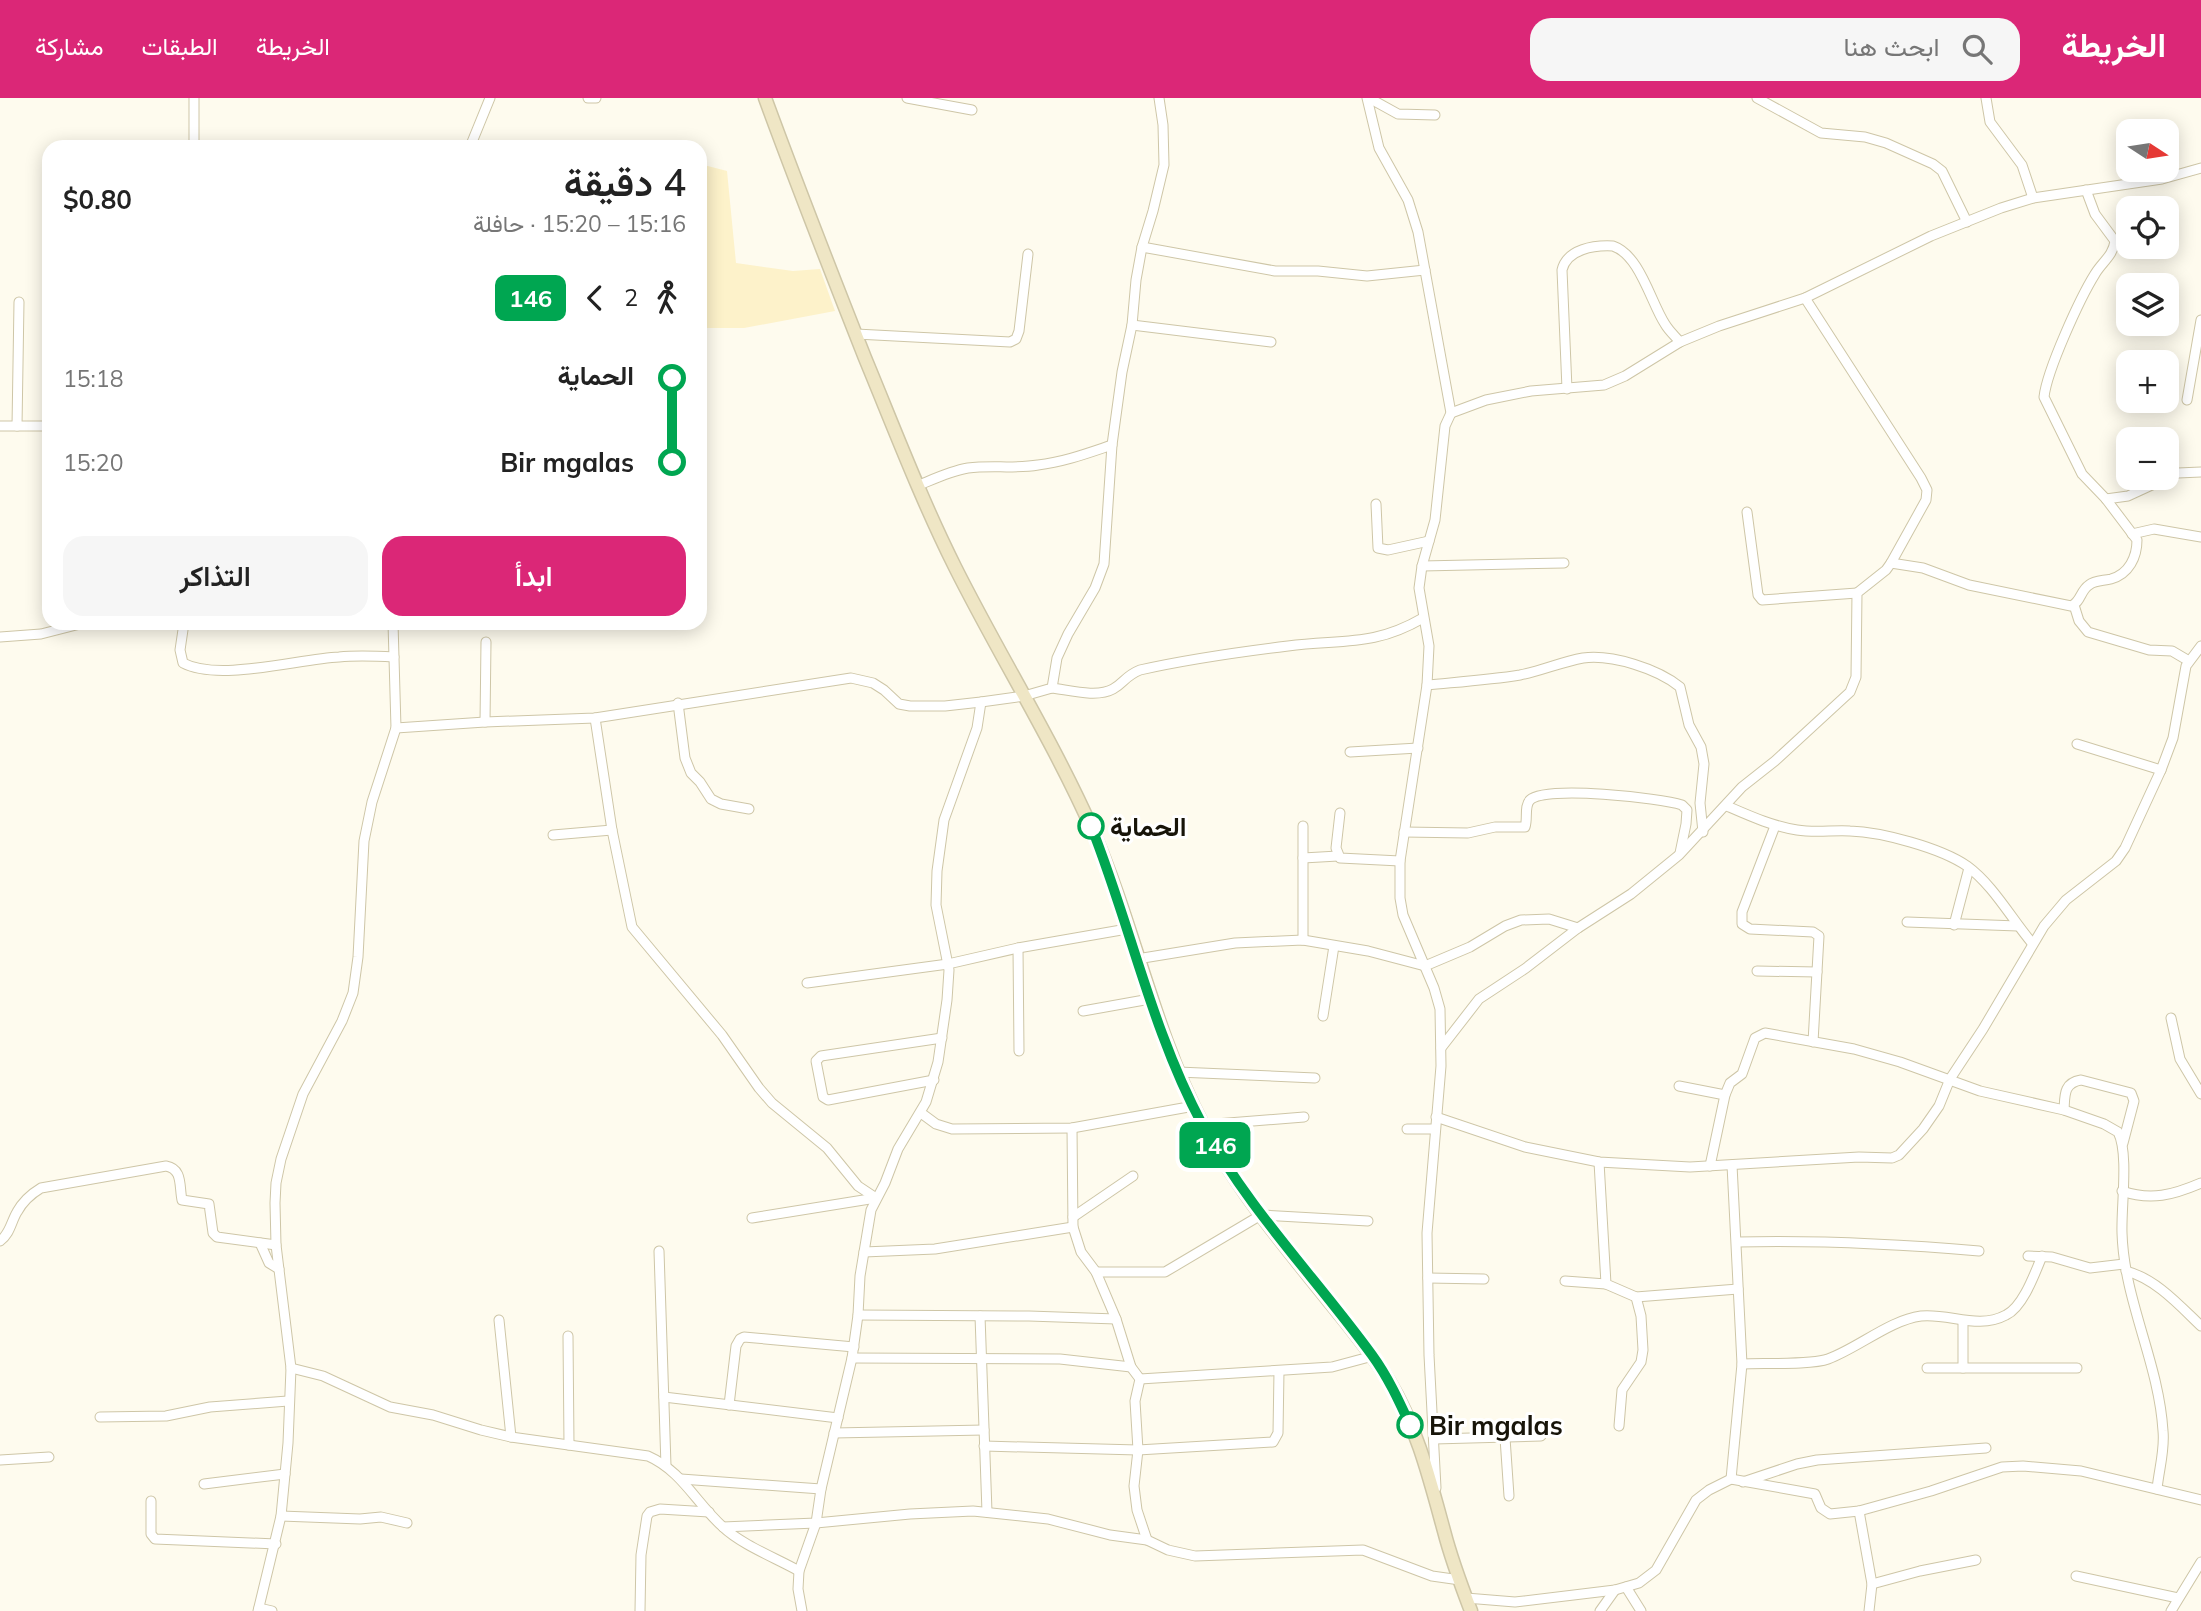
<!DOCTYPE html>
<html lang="ar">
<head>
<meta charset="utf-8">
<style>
  body { margin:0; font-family:Mulish,Vazirmatn,sans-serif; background:#f6f6f6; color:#222; direction:rtl; height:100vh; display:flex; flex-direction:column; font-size:26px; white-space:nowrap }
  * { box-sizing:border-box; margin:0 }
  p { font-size:23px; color:#767676 }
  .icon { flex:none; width:38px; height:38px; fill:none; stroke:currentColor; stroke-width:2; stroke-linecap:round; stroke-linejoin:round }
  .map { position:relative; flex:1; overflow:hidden; direction:ltr }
  .panel { position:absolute; left:42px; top:42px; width:665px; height:490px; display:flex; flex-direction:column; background:#fff; border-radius:21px; box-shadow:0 4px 18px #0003; direction:rtl }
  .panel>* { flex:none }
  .badge { padding:0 14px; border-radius:10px; font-size:24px; line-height:46px }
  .needle { width:46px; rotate:102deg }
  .controls { position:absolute; left:2116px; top:21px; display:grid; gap:14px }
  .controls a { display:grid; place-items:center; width:63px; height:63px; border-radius:14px; background:#fff; box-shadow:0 4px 18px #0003; font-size:35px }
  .map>.badge { position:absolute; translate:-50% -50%; box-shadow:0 0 0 4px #fff }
  .legs { display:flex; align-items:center; gap:10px; height:77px; padding:0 21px; font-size:23px }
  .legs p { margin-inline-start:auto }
  .overview { display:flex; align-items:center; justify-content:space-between; height:119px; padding:0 21px }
  h1 { font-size:38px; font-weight:600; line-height:52px }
  .action { display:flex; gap:14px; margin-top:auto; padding:14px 21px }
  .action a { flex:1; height:80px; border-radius:21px; background:#db2777; color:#fff; font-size:28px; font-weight:600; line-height:80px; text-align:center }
  .action a+a { background:#f6f6f6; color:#222 }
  ul { padding:0 21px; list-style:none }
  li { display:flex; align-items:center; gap:24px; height:84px; font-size:26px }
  li i { display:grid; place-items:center; width:10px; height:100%; margin:0 9px; background:currentColor }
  li i::after { content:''; width:18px; height:18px; margin:-9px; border:5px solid; border-radius:50%; background:#fff }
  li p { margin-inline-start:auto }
  li:first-child i { background:linear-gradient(#0000 50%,currentColor 0) }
  li:last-child i { background:linear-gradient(currentColor 50%,#0000 0) }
  header { display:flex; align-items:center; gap:42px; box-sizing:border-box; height:98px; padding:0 35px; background:#db2777; color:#fff }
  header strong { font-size:33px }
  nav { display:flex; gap:38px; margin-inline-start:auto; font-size:24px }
  .search { width:490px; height:63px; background:#f6f6f6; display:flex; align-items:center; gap:18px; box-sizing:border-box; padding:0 24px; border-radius:21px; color:#767676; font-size:26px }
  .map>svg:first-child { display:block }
  .built { fill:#fdf2ca }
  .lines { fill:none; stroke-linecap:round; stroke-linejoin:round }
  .street-casing { stroke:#cec6a7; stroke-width:11 }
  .secondary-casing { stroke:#cec6a7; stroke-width:15 }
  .street { stroke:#fff; stroke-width:9 }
  .secondary { stroke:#efe6c5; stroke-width:12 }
  .line-1-casing { stroke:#fff; stroke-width:16 }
  .line-1 { stroke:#00a651; stroke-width:10 }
  .stop-1-dot { fill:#fff; stroke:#00a651; stroke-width:3.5 }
  .labels { text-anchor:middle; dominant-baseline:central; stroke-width:6; stroke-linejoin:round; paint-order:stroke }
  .stop-label { font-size:26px; font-weight:bold; fill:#171409; stroke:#fff; text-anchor:start }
</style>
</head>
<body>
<header>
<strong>الخريطة</strong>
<div class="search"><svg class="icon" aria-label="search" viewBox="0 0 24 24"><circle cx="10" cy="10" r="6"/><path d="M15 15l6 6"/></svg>ابحث هنا</div>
<nav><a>الخريطة</a><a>الطبقات</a><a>مشاركة</a></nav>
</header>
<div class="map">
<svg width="2201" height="1513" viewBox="0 0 2201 1513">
  <rect width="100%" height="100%" fill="#fefbee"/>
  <polygon class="built" points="700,66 727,73 736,165 793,173 820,171 835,213 744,230 700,230"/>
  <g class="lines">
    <defs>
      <g id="street">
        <polyline points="588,0 596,0"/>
        <polyline points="907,0 972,12"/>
        <polyline points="1367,0 1379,50 1408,102 1418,134 1451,315 1445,328 1435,422 1422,468 1419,490 1429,548 1427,587 1400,763 1400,800 1403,817 1434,890 1440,911 1441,968 1427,1135 1429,1257 1436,1390"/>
        <polyline points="1369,0 1398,16 1435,17"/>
        <polyline points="1757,0 1821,35 1865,39 1886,45 1933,66 1942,73 1967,124"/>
        <polyline points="1986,0 1990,24 2022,67 2033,100"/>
        <polyline points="194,49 194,0"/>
        <polyline points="470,49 490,0"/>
        <polyline points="1142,149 1275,173 1318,173 1367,178 1425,172"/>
        <polyline points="1132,227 1271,244"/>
        <polyline points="856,236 1010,244 1016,241 1019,233 1028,156"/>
        <path d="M1567 291 1562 172C1567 151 1594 147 1613 148 1640 157 1651 205 1665 226 1669 233 1675 238 1680 244"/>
        <polyline points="2187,302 2201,222"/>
        <polyline points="1451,315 1486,302 1531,293 1604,287 1625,278 1680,244 1719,228 1805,200 1931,138 2001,110 2033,100 2162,81 2201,70"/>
        <polyline points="0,328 49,328"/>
        <polyline points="17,328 19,204"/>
        <path d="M917 388C934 381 950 373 968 370 991 367 1015 371 1038 367 1064 364 1088 355 1112 347"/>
        <polyline points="2106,401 2128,398 2178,375 2201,374"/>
        <polyline points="1376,406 1378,450 1388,452 1429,443"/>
        <polyline points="1747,414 1758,497 1762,502 1857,495"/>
        <polyline points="2132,436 2154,431 2201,439"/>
        <path d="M1891 465 1923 470 1969 487 2071 508C2081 504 2080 493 2089 487 2095 482 2103 483 2111 481 2129 476 2137 459 2137 442L2106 401 2082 376 2044 299C2047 272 2080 200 2095 176 2102 164 2113 158 2115 143L2095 116 2086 92"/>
        <polyline points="1422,468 1564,465"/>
        <polyline points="2074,507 2079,523 2088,534 2149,552 2172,553 2189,563"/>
        <path d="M184 525 180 552 183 565C219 584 298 561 339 559 358 557 376 558 394 559"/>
        <polyline points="0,539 41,536 84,525"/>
        <path d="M1427 587C1458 584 1489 582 1520 577 1541 573 1561 564 1583 560 1612 556 1658 571 1680 589L1689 627 1701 649 1704 666 1700 705 1703 734"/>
        <path d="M1052 590C1069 592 1097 600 1113 591 1124 585 1125 578 1140 572 1189 561 1239 554 1288 548 1342 541 1373 549 1423 520"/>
        <polyline points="678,605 685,660 691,675 700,684 711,701 721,706 749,711"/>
        <polyline points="595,620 612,732 632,829 722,937 759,990 772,1005 827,1050 858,1088 876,1100"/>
        <polyline points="485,624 486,544"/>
        <polyline points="396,630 485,624 595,620 851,580 873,585 884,592 899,606 910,608 945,608 981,604 1024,598 1052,590 1057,560 1068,536 1095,490 1104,466 1112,347 1122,274 1132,227 1136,182 1142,149 1153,113 1164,67 1163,27 1159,0"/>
        <polyline points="2077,646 2161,672"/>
        <polyline points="1350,654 1418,650"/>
        <path d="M1727 708C1750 718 1772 728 1797 732 1815 735 1832 732 1850 733 1882 734 1941 750 1967 768 1993 787 2011 820 2032 845"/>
        <polyline points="1340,715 1336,750 1340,760 1400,763"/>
        <polyline points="1775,728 1742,814 1742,826 1750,831 1813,834 1819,838 1813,944"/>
        <path d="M1404 734 1468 735 1495 729H1525C1528 721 1524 708 1530 702 1545 687 1660 700 1682 707L1687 712 1686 726 1680 755"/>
        <polyline points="553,737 612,732"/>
        <polyline points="1303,760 1338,758"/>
        <polyline points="1907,824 2018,828"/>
        <polyline points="1954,827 1969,770"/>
        <polyline points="1303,842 1303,728"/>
        <polyline points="1018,850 1019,953"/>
        <polyline points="1137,861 1235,845 1303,842 1368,853 1425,868 1470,849 1505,828 1521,822 1549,821 1578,830"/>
        <polyline points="1757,873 1817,874"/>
        <polyline points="807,885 948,866 1018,850 1127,831"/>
        <polyline points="1083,913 1150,901"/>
        <polyline points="1323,918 1334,848"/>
        <polyline points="2171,920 2180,961 2201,996"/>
        <polyline points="1441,950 1479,901 1526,870 1578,830 1631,796 1679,757 1742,689 1775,663 1850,594 1856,579 1857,495 1886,472 1891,465 1926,402 1927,392 1921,380 1805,200"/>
        <polyline points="1178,974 1315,980"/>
        <polyline points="934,982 828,1002 823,999 816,963 821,958 942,940"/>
        <polyline points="1679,988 1725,997"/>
        <path d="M2064 1012C2065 998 2063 985 2081 982L2131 995 2134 1003 2123 1045"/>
        <polyline points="921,1015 936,1026 952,1031 1072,1030 1194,1008"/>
        <polyline points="1436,1019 1525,1049 1599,1064 1690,1069 1859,1059 1892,1060 1899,1057 1923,1031 1939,1008 1950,981 1983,931 2044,828 2066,802 2116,763 2125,750 2161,672 2173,640 2186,568 2201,548"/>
        <polyline points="1203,1027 1304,1019"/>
        <polyline points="1072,1030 1073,1129 1081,1154 1096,1174 1116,1221 1131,1269 1140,1281 1135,1303 1138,1352 1134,1388 1137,1412 1147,1442"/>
        <polyline points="1407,1031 1434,1031"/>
        <polyline points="1599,1064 1606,1186 1636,1199 1738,1191"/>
        <path d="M1710 1068 1725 997 1730 985 1742 976 1755 940 1765 935 1854 951 1900 964 1980 993 2064 1012 2104 1026 2118 1034C2129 1055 2121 1109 2122 1135 2124 1203 2159 1265 2163 1333 2165 1352 2159 1371 2157 1391"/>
        <path d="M2122 1093C2151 1103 2173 1097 2201 1085"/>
        <polyline points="1073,1119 1133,1078"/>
        <polyline points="752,1120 876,1100"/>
        <path d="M0 1143C10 1136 11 1124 17 1114 23 1103 31 1096 41 1090L166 1068C183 1071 179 1088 182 1102L209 1106 213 1135 217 1139 276 1147"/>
        <path d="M1737 1144C1818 1142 1898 1146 1979 1153"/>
        <polyline points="260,1145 269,1165 279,1171"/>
        <polyline points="659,1153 666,1368"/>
        <polyline points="864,1154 935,1151 1073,1129"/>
        <polyline points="2028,1158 2052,1159 2090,1170 2124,1166"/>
        <path d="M2126 1173C2156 1181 2179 1207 2201 1228"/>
        <polyline points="1096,1174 1165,1174 1261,1117 1368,1123"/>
        <polyline points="1428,1180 1484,1181"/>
        <polyline points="1565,1183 1606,1186"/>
        <polyline points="858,1217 1029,1218 1116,1221"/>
        <polyline points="980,1218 987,1414"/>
        <polyline points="499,1222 511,1339"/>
        <polyline points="568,1238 569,1347"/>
        <polyline points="852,1260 1060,1261 1131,1269"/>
        <path d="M1742 1266C1762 1265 1812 1267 1828 1261 1858 1250 1890 1222 1921 1218 1950 1215 1978 1232 2006 1217 2023 1209 2035 1175 2042 1158"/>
        <path d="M291 1270 323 1278 390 1309 433 1317 481 1332 511 1339 648 1358C682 1373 696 1405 723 1429 742 1447 776 1460 799 1473"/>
        <polyline points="1927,1270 2077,1270"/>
        <polyline points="1963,1270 1963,1223"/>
        <polyline points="1140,1281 1332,1269 1373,1258"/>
        <polyline points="664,1299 838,1320"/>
        <polyline points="729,1307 736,1248 740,1241 744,1239 854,1249"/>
        <polyline points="100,1319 166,1318 210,1309 288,1303"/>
        <polyline points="1619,1328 1622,1292 1641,1264 1643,1252 1641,1218 1636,1199"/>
        <polyline points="834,1335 984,1332"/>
        <polyline points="1505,1340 1509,1398"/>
        <polyline points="1434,1341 1541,1338"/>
        <polyline points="984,1348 1138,1352 1273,1344 1278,1335 1279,1273"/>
        <polyline points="0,1362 49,1359"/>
        <polyline points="681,1381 821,1391"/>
        <polyline points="1731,1381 1742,1266 1732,1067"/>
        <polyline points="1743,1384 1797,1366 1817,1362 1986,1350"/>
        <polyline points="204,1386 285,1376"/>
        <polyline points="151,1403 151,1436 155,1441 276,1446"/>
        <polyline points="1859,1413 1872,1486 1869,1513"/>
        <polyline points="281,1418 360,1421 381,1419 407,1425"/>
        <polyline points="723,1429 816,1425 910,1416 973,1413 1048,1421 1110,1437 1147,1442 1168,1452 1195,1458 1363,1452 1432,1478 1460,1482"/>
        <polyline points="2076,1478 2178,1500"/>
        <polyline points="1872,1486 1920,1473 1976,1462"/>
        <polyline points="1626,1489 1641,1513"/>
        <polyline points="1466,1500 1515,1504 1615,1492 1639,1485 1656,1472 1696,1402 1709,1392 1731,1381 1815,1396 1821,1410 1830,1416 1859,1413 1931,1393 2002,1369 2023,1368 2081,1373 2201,1402"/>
        <polyline points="259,1510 272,1513"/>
        <polyline points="258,1513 281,1418 288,1345 291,1270 276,1147 275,1105 276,1085 281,1061 303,996 342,923 353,895 358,859 364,743 372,704 396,630 393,525"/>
        <polyline points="640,1513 641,1457 647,1418 650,1414 660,1411 709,1414"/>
        <polyline points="802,1513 798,1491 799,1473 816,1425 821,1391 852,1260 858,1217 860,1178 871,1112 885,1085 898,1051 926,1004 938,964 947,902 949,872 936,807 937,773 944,722 977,630 981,604"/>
        <polyline points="1600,1513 1615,1492"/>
        <polyline points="2171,1513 2201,1464"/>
      </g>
      <path id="secondary" d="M765 0C797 87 831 174 865 260 894 330 921 401 955 469 999 557 1052 641 1092 731 1134 827 1153 930 1201 1023 1234 1088 1283 1146 1328 1202 1349 1228 1371 1254 1389 1283 1417 1329 1430 1382 1444 1433 1451 1460 1461 1487 1471 1513"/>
    </defs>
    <use href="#street" class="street-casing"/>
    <use href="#secondary" class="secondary-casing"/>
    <use href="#street" class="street"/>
    <use href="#secondary" class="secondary"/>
  </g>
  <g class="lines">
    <defs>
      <path id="line-1" d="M1091 728C1130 826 1152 933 1202 1026 1248 1111 1316 1180 1372 1257 1388 1279 1399 1303 1410 1327"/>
    </defs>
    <use href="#line-1" class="line-1-casing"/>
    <use href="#line-1" class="line-1"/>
  </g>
  <g class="stop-1-dot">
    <circle cx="1091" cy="728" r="12"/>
    <circle cx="1410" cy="1327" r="12"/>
  </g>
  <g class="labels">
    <g class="stop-label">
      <text x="1110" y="728">الحماية</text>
      <text x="1429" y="1327">Bir mgalas</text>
    </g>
  </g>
</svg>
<div class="controls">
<a><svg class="needle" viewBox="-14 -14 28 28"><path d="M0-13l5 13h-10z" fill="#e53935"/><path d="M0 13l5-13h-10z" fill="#767676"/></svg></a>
<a><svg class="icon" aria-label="locate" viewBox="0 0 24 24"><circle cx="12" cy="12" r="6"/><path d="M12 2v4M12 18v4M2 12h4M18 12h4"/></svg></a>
<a><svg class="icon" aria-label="layers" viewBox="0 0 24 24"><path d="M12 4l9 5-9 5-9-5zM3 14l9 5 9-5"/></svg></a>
<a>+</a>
<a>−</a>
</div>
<b class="badge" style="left:1215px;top:1047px;background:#00a651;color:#fff">146</b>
<section class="panel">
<div class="overview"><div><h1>4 دقيقة</h1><p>15:16 – 15:20 · حافلة</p></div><b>$0.80</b></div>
<div class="legs"><svg class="icon" aria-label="walk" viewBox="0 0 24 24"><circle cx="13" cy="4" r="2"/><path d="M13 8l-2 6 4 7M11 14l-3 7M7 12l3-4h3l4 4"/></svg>2<svg class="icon" aria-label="back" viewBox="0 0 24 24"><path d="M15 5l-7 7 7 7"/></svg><b class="badge" style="background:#00a651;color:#fff">146</b></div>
<ul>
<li><i style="color:#00a651"></i><b>الحماية</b><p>15:18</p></li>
<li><i style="color:#00a651"></i><b>Bir mgalas</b><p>15:20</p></li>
</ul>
<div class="action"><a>ابدأ</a><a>التذاكر</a></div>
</section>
</div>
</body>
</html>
